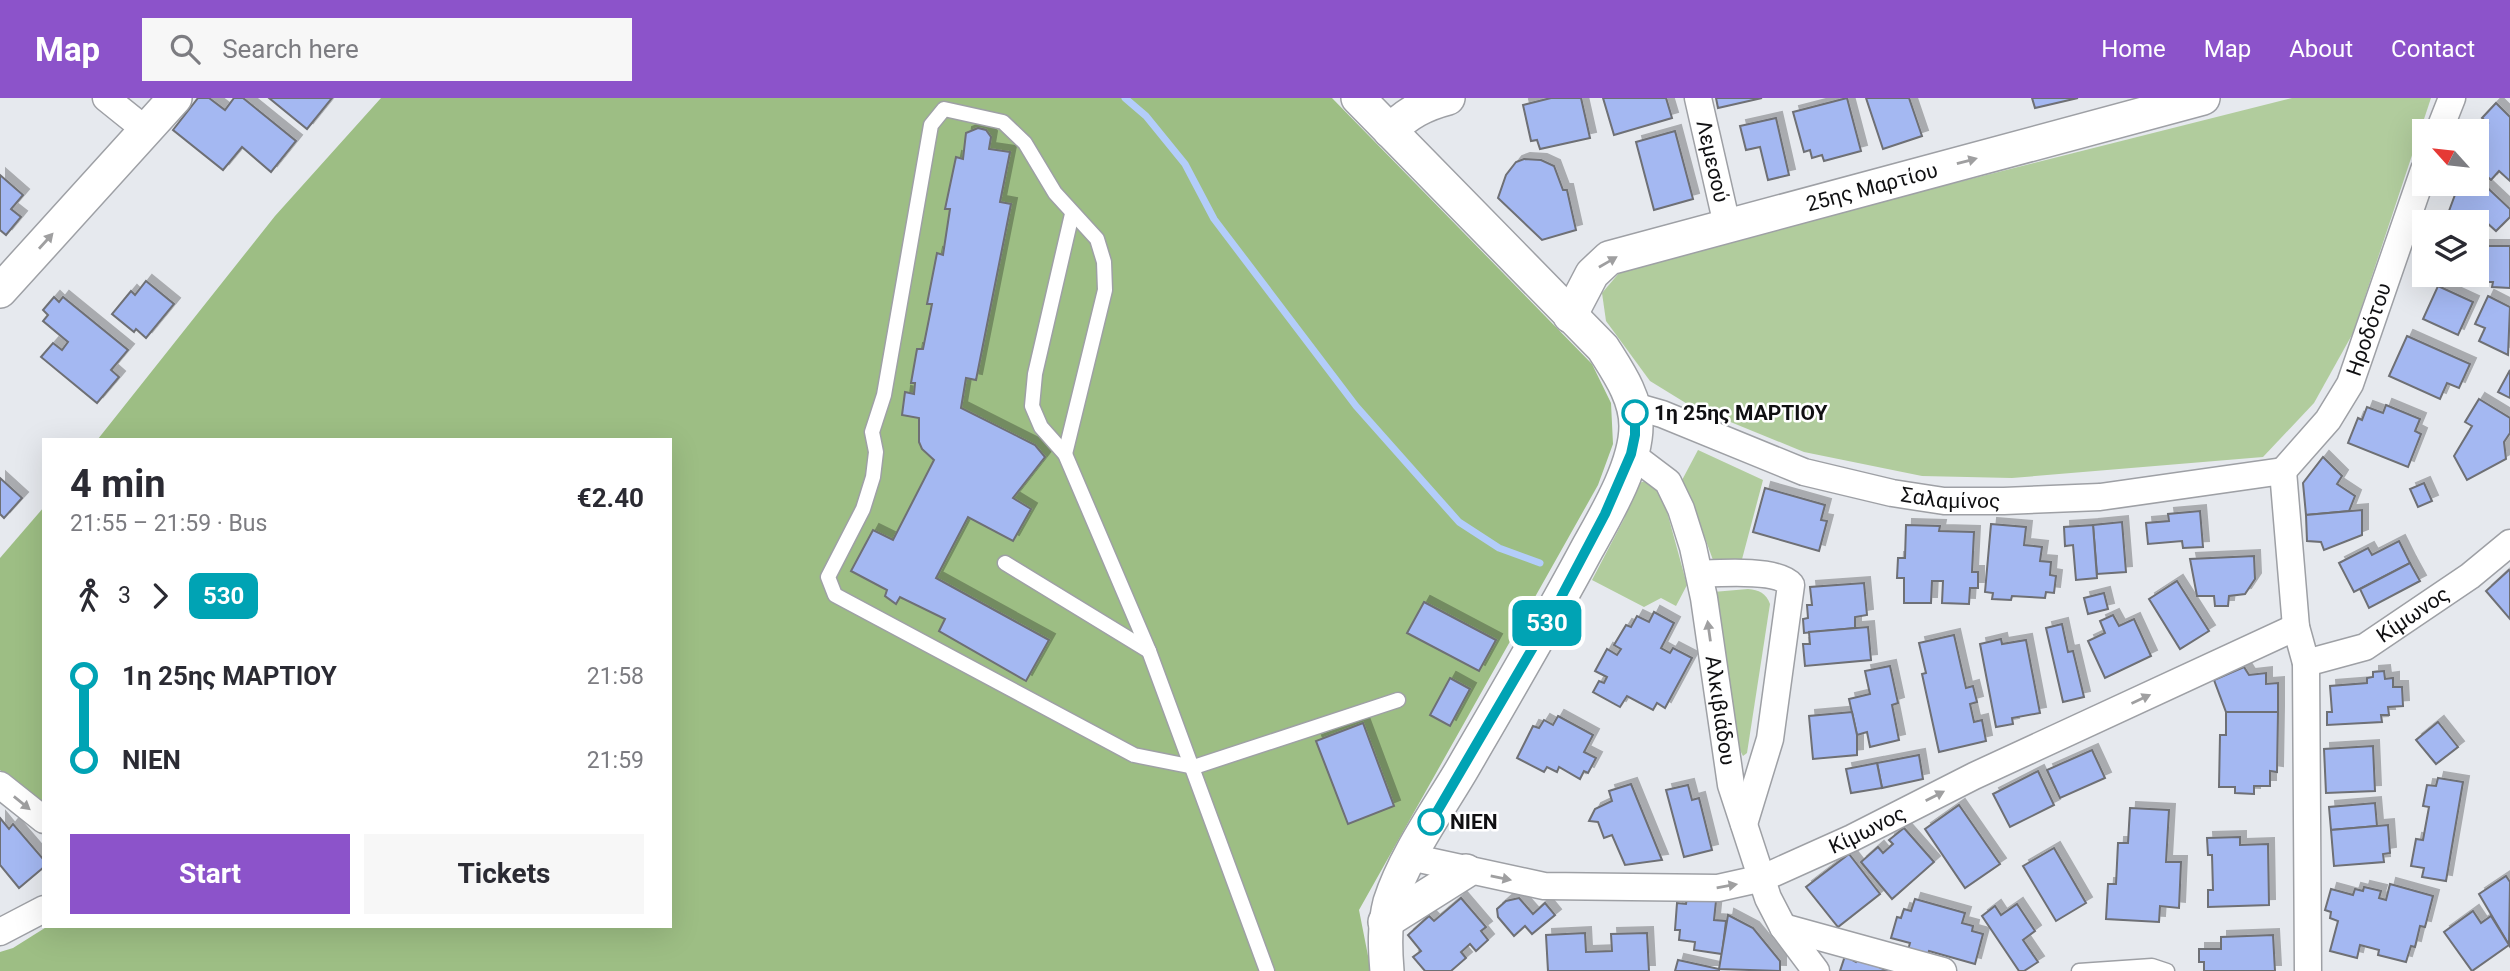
<!DOCTYPE html>
<html lang="en">
<head>
<meta charset="utf-8">
<style>
  body { margin:0; font-family:Roboto,sans-serif; background:#f7f7f7; color:#2b2b33; height:100vh; display:flex; flex-direction:column; font-size:26px; white-space:nowrap }
  * { box-sizing:border-box; margin:0 }
  p { font-size:23px; color:#7c7c81 }
  .icon { flex:none; width:38px; height:38px; fill:none; stroke:currentColor; stroke-width:2; stroke-linecap:round; stroke-linejoin:round }
  .map { position:relative; flex:1; overflow:hidden }
  .sheet { position:absolute; left:42px; top:340px; width:630px; height:490px; display:flex; flex-direction:column; background:#fff; border-radius:0px; box-shadow:0 7px 28px #0002 }
  .sheet>* { flex:none }
  .badge { padding:0 14px; border-radius:10px; font-size:24px; line-height:46px }
  .needle { width:46px; rotate:297deg }
  .buttons { position:absolute; left:2412px; top:21px; display:grid; gap:14px }
  .buttons a { display:grid; place-items:center; width:77px; height:77px; border-radius:0px; background:#fff; box-shadow:0 7px 28px #0002; font-size:35px }
  .map>.badge { position:absolute; translate:-50% -50%; box-shadow:0 0 0 4px #fff }
  .legs { display:flex; align-items:center; gap:10px; height:77px; padding:0 28px; font-size:23px }
  .legs p { margin-inline-start:auto }
  .summary { display:flex; align-items:center; justify-content:space-between; height:119px; padding:0 28px }
  h1 { font-size:38px; font-weight:700; line-height:52px }
  .button { display:flex; gap:14px; margin-top:auto; padding:14px 28px }
  .button a { flex:1; height:80px; border-radius:0px; background:#8c53ca; color:#fff; font-size:28px; font-weight:700; line-height:80px; text-align:center }
  .button a+a { background:#f7f7f7; color:#2b2b33 }
  ul { padding:0 28px; list-style:none }
  li { display:flex; align-items:center; gap:24px; height:84px; font-size:26px }
  li i { display:grid; place-items:center; width:10px; height:100%; margin:0 9px; background:currentColor }
  li i::after { content:''; width:18px; height:18px; margin:-9px; border:5px solid; border-radius:50%; background:#fff }
  li p { margin-inline-start:auto }
  li:first-child i { background:linear-gradient(#0000 50%,currentColor 0) }
  li:last-child i { background:linear-gradient(currentColor 50%,#0000 0) }
  header { display:flex; align-items:center; gap:42px; box-sizing:border-box; height:98px; padding:0 35px; background:#8c53ca; color:#fff }
  header strong { font-size:33px }
  nav { display:flex; gap:38px; margin-inline-start:auto; font-size:24px }
  .search { width:490px; height:63px; background:#f7f7f7; display:flex; align-items:center; gap:18px; box-sizing:border-box; padding:0 24px; border-radius:0px; color:#7c7c81; font-size:26px }
  .map>svg:first-child { display:block }
  .green { fill:#b1cc9d }
  .forest { fill:#9dbe84 }
  .lines { fill:none; stroke-linecap:round; stroke-linejoin:round }
  .stream { stroke:#b3cdfa; stroke-width:7 }
  .building { fill:#a4b8f2; stroke:#6e6f74; stroke-width:2; filter:url(#shadow) }
  .service-casing { stroke:#9ea0a5; stroke-width:17 }
  .minor-casing { stroke:#9ea0a5; stroke-width:29 }
  .tertiary-casing { stroke:#9ea0a5; stroke-width:36 }
  .service { stroke:#fff; stroke-width:14 }
  .minor { stroke:#fff; stroke-width:26 }
  .tertiary { stroke:#fff; stroke-width:33 }
  .oneway { fill:#9f9fa0 }
  .line-1-casing { stroke:#fff; stroke-width:16 }
  .line-1 { stroke:#00a3b4; stroke-width:10 }
  .stop-1-dot { fill:#fff; stroke:#00a3b4; stroke-width:3.5 }
  .labels { text-anchor:middle; dominant-baseline:central; stroke-width:5; stroke-linejoin:round; paint-order:stroke }
  .street-label { font-size:21px; fill:#101012; stroke:#fff }
  .stop-label { font-size:21px; font-weight:bold; fill:#101012; stroke:#fff; text-anchor:start }
</style>
</head>
<body>
<header>
<strong>Map</strong>
<div class="search"><svg class="icon" aria-label="search" viewBox="0 0 24 24"><circle cx="10" cy="10" r="6"/><path d="M15 15l6 6"/></svg>Search here</div>
<nav><a>Home</a><a>Map</a><a>About</a><a>Contact</a></nav>
</header>
<div class="map">
<svg width="2510" height="873" viewBox="0 0 2510 873">
  <defs>
    <filter id="shadow"><feDropShadow dx="6" dy="-6" stdDeviation="0" flood-color="#0004"/></filter>
  </defs>
  <rect width="100%" height="100%" fill="#e6e9ee"/>
  <g class="green">
    <polygon points="2292,0 2431,0 2353,235 2314,305 2263,359 2012,380 1922,378 1804,354 1689,307 1650,283 1606,223 1602,195 1625,168"/>
    <polygon points="1698,352 1763,382 1741,465 1713,462 1698,421 1681,384"/>
    <polygon points="1651,381 1666,410 1687,487 1676,508 1661,500 1644,509 1592,482 1624,421 1639,385"/>
    <path d="M1748 491C1759 492 1766 495 1770 506L1747 655 1743 658 1734 641 1713 494Z"/>
  </g>
  <g class="forest">
    <polygon points="381,0 1332,0 1592,266 1611,305 1613,346 1598,387 1359,812 1371,873 0,873 0,854 13,850 48,828 670,828 670,341 98,341 275,118"/>
    <polygon points="44,409 44,705 0,672 0,460"/>
  </g>
  <g class="lines">
    <polyline class="stream" points="1125,0 1146,18 1185,66 1214,121 1356,308 1459,424 1499,450 1540,465"/>
  </g>
  <g class="building">
    <polygon points="198,0 209,0 225,12 234,0 243,0 296,43 271,74 242,49 223,72 173,32"/>
    <polygon points="269,0 332,0 307,31"/>
    <polygon points="1551,0 1581,0 1590,40 1540,51 1537,42 1531,43 1523,7"/>
    <polygon points="1603,0 1666,0 1672,20 1614,37"/>
    <polygon points="1716,0 1762,0 1718,10"/>
    <polygon points="1847,0 1861,53 1824,63 1822,57 1812,60 1810,52 1804,54 1793,14"/>
    <polygon points="1866,0 1909,0 1922,38 1883,51"/>
    <polygon points="2032,0 2078,0 2035,10"/>
    <polygon points="2496,5 2510,19 2510,83 2499,73 2491,82 2476,68 2485,56 2476,48 2476,37 2488,25 2482,20"/>
    <polygon points="1776,20 1789,77 1768,82 1760,49 1746,52 1740,28"/>
    <polygon points="978,30 986,32 991,39 989,51 1010,54 1000,104 1011,106 976,282 966,280 961,310 1035,347 1045,359 1013,400 1031,411 1013,443 968,419 936,480 1049,542 1026,583 939,533 945,521 900,499 896,506 885,498 887,492 851,473 873,432 893,442 934,362 922,351 919,344 919,320 902,317 905,294 914,296 915,285 911,285 917,251 923,251 932,206 927,206 937,155 943,157 950,111 945,111 956,59 963,61 966,35"/>
    <polygon points="1675,33 1693,101 1654,112 1636,44"/>
    <polygon points="1524,61 1541,62 1554,68 1563,92 1567,92 1576,132 1542,142 1498,100 1506,77 1516,64"/>
    <polygon points="0,77 23,97 11,111 21,119 6,137 0,132"/>
    <polygon points="2476,79 2510,111 2510,119 2496,133 2486,124 2478,132 2476,124 2470,124 2467,122 2460,124 2449,113 2456,94 2464,86 2476,86"/>
    <polygon points="2483,148 2510,148 2510,190 2492,189 2493,184 2481,184 2481,177 2474,177 2476,177 2476,152 2483,153"/>
    <polygon points="146,183 174,206 146,240 136,231 134,234 112,216 131,193 135,197"/>
    <polygon points="2438,188 2473,204 2458,237 2423,221"/>
    <polygon points="2488,198 2510,209 2508,257 2479,243 2485,230 2475,226"/>
    <polygon points="54,199 59,204 63,199 128,252 111,272 119,279 97,305 41,259 53,245 62,252 68,244 43,223 48,217 43,212"/>
    <polygon points="2407,238 2470,266 2459,290 2447,285 2440,301 2389,278"/>
    <polygon points="2510,272 2510,300 2498,294"/>
    <polygon points="2479,301 2510,320 2510,335 2504,344 2506,361 2467,382 2454,358 2472,328 2465,324"/>
    <polygon points="2386,307 2420,321 2415,333 2421,336 2408,369 2348,345 2358,320 2362,322 2367,309 2383,315"/>
    <polygon points="2323,359 2342,378 2337,386 2355,398 2349,413 2306,417 2303,385"/>
    <polygon points="0,380 22,400 4,420 0,416"/>
    <polygon points="2424,385 2432,403 2418,409 2410,391"/>
    <polygon points="1765,390 1825,407 1821,422 1827,423 1819,453 1753,434"/>
    <polygon points="2362,412 2362,437 2324,452 2321,444 2307,443 2306,417"/>
    <polygon points="2200,413 2203,449 2183,450 2182,443 2148,446 2146,425 2169,423 2168,416"/>
    <polygon points="2122,424 2126,474 2097,476 2093,427"/>
    <polygon points="1991,426 2026,429 2024,447 2042,449 2040,463 2051,464 2050,477 2056,478 2054,495 2046,494 2045,500 2012,498 2011,502 1992,501 1993,495 1985,494"/>
    <polygon points="1906,427 1940,428 1939,433 1974,434 1972,474 1978,474 1978,490 1970,490 1969,506 1942,505 1943,483 1932,483 1931,505 1904,505 1904,480 1897,480 1898,460 1905,460"/>
    <polygon points="2093,427 2097,480 2076,482 2073,447 2065,448 2064,429"/>
    <polygon points="2399,443 2410,465 2354,494 2339,465 2368,450 2372,457"/>
    <polygon points="2254,458 2255,481 2245,496 2229,498 2228,508 2215,508 2214,498 2197,498 2190,461"/>
    <polygon points="2410,465 2420,483 2369,510 2360,491"/>
    <polygon points="2509,472 2510,473 2510,521 2486,493"/>
    <polygon points="2177,483 2209,533 2180,551 2149,501"/>
    <polygon points="1864,485 1867,517 1855,519 1855,530 1804,535 1803,521 1808,520 1807,507 1812,507 1810,489"/>
    <polygon points="2104,495 2108,511 2088,516 2084,500"/>
    <polygon points="1424,504 1496,542 1479,573 1407,535"/>
    <polygon points="1654,514 1674,525 1661,550 1670,555 1673,550 1692,560 1665,610 1657,605 1653,612 1627,598 1620,609 1593,594 1599,583 1604,585 1607,579 1595,573 1607,551 1617,557 1621,551 1614,547 1626,527 1631,529 1637,518 1649,524"/>
    <polygon points="2113,517 2119,528 2134,521 2151,558 2105,580 2088,543 2105,535 2100,523"/>
    <polygon points="2062,526 2068,554 2073,553 2084,599 2063,604 2046,530"/>
    <polygon points="1868,529 1871,562 1805,568 1803,546 1810,546 1809,534"/>
    <polygon points="1954,537 1966,590 1973,588 1977,604 1970,606 1974,624 1982,622 1986,643 1939,654 1922,576 1926,575 1919,545"/>
    <polygon points="2001,541 2002,546 2026,542 2040,615 2012,620 2013,626 1996,629 1980,546"/>
    <polygon points="1890,568 1898,605 1892,607 1899,642 1870,649 1867,634 1857,637 1849,601 1870,596 1865,573"/>
    <polygon points="2244,569 2249,577 2266,575 2266,586 2278,585 2278,614 2226,614 2214,582"/>
    <polygon points="2384,573 2385,581 2393,580 2393,589 2402,589 2403,608 2388,609 2389,617 2381,617 2382,624 2327,627 2327,614 2332,614 2330,588 2367,585 2367,580 2373,579 2373,574"/>
    <polygon points="1450,580 1470,591 1450,628 1430,617"/>
    <polygon points="1852,614 1857,637 1857,657 1813,661 1809,618"/>
    <polygon points="2226,614 2278,614 2277,674 2270,673 2270,688 2254,688 2254,696 2235,695 2235,689 2219,689 2220,637 2226,637"/>
    <polygon points="1558,618 1593,637 1584,654 1596,660 1588,675 1584,673 1580,681 1559,669 1557,674 1547,669 1544,674 1517,660 1533,628 1539,630 1544,622 1553,627"/>
    <polygon points="2438,624 2458,649 2436,666 2416,642"/>
    <polygon points="1363,625 1394,708 1348,726 1316,643"/>
    <polygon points="2373,648 2375,693 2326,695 2324,651"/>
    <polygon points="2092,652 2105,680 2060,700 2047,672"/>
    <polygon points="1919,657 1923,681 1882,690 1877,665"/>
    <polygon points="1877,665 1882,690 1851,695 1846,671"/>
    <polygon points="2038,673 2054,707 2010,729 1993,696"/>
    <polygon points="2438,680 2463,684 2446,783 2422,779 2424,770 2411,768 2416,741 2423,742 2429,709 2423,708 2427,687 2436,688"/>
    <polygon points="1631,686 1662,762 1625,767 1612,737 1604,740 1598,724 1589,723 1595,711 1612,703 1609,693"/>
    <polygon points="1688,687 1692,702 1699,700 1712,752 1684,759 1666,692"/>
    <polygon points="2375,705 2377,728 2331,732 2329,709"/>
    <polygon points="1959,707 2000,766 1965,790 1925,731"/>
    <polygon points="2130,710 2169,712 2166,764 2181,764 2179,810 2160,808 2159,824 2106,821 2108,786 2116,786 2118,745 2128,745"/>
    <polygon points="0,720 9,731 13,726 44,762 44,769 19,790 0,767"/>
    <polygon points="2388,727 2390,755 2383,756 2384,764 2334,768 2331,732"/>
    <polygon points="1904,730 1934,764 1892,801 1861,764 1878,749 1883,755 1893,746 1889,742"/>
    <polygon points="2240,739 2240,747 2268,746 2269,807 2208,809 2208,792 2213,792 2212,757 2208,757 2207,740"/>
    <polygon points="2054,750 2086,805 2056,823 2023,768"/>
    <polygon points="1849,756 1880,796 1838,829 1806,789"/>
    <polygon points="2506,778 2510,784 2509,847 2479,796"/>
    <polygon points="2390,786 2433,798 2425,829 2420,828 2415,849 2411,848 2406,864 2378,857 2379,852 2360,847 2357,860 2330,853 2338,823 2330,820 2331,814 2325,812 2331,791 2353,797 2355,791 2363,793 2364,789 2381,793 2379,800 2386,802"/>
    <polygon points="1461,800 1486,829 1481,833 1488,842 1476,853 1470,846 1461,854 1466,860 1451,873 1425,873 1413,859 1421,853 1408,837 1429,818 1434,823"/>
    <polygon points="1519,800 1533,816 1545,805 1555,817 1532,836 1525,828 1514,838 1498,819 1497,811 1506,803"/>
    <polygon points="1687,800 1716,803 1714,822 1726,823 1722,856 1694,852 1695,844 1679,842 1680,832 1675,832 1677,805 1686,806"/>
    <polygon points="1915,801 1965,815 1962,825 1973,828 1972,833 1983,836 1975,866 1929,853 1928,857 1908,852 1910,845 1891,840 1897,819 1901,820 1904,811 1911,813"/>
    <polygon points="2017,806 2035,833 2023,842 2038,864 2024,873 2019,873 1982,818 1995,808 2001,817"/>
    <polygon points="2473,813 2481,825 2491,818 2509,847 2472,873 2444,834"/>
    <polygon points="1728,817 1753,830 1780,863 1780,873 1719,871"/>
    <polygon points="1585,835 1586,854 1612,853 1611,836 1647,835 1649,873 1548,873 1546,837"/>
    <polygon points="2273,837 2275,873 2204,873 2204,864 2199,864 2199,851 2221,851 2221,839"/>
    <polygon points="1845,858 1856,864 1859,860 1888,873 1840,873"/>
    <polygon points="1678,862 1719,871 1719,873 1675,873"/>
  </g>
  <g class="lines">
    <defs>
      <g id="service">
        <polyline points="1072,116 1035,276 1032,308 1041,329 1065,356 1149,553 1267,873"/>
        <polyline points="1065,356 1105,192 1104,164 1097,141 1055,95 1025,45 1003,24 944,11 931,27 884,297 872,334 876,354 873,379 863,411 828,479 835,497 1134,657 1194,669 1398,602"/>
        <polyline points="1005,465 1149,553"/>
        <polyline points="2079,873 2152,868 2167,873"/>
      </g>
      <g id="minor">
        <polyline points="106,0 147,33"/>
        <path id="s1" d="M1698 0 1727 127"/>
        <polyline points="2439,33 2452,0"/>
        <path id="s2" d="M1634 308 1662 316 1804 374 1892 395 1944 403H2004L2100 399 2283 373"/>
        <path id="s3" d="M1631 356 1668 384 1681 411 1693 449 1704 500 1731 687 1768 800 1783 829 1816 873"/>
        <polyline points="2283,373 2296,529 2306,565 2308,873"/>
        <path id="s4" d="M2283 373 2328 322 2350 286 2424 72"/>
        <path d="M1700 476C1720 475 1778 471 1791 487L1770 641 1744 726"/>
        <path id="s5" d="M2306 565 2365 549 2470 478 2510 445"/>
        <polyline points="0,687 44,722"/>
        <path id="s6" d="M1410 759 1544 788 1718 790 1763 780 1852 740 1974 678 2296 529"/>
        <polyline points="1783,829 1943,873"/>
        <polyline points="0,834 44,811"/>
      </g>
      <g id="tertiary">
        <path d="M1358 0 1603 250C1618 274 1636 299 1636 328 1636 367 1606 417 1587 451 1547 526 1504 599 1461 673 1436 715 1405 758 1390 804 1384 827 1385 850 1387 873"/>
        <path d="M1390 33C1407 15 1425 6 1448 0"/>
        <polyline points="0,193 175,0"/>
        <path id="s7" d="M1570 218 1592 176 1609 160 2203 0"/>
        <polyline points="1385,824 1466,773"/>
      </g>
    </defs>
    <use href="#service" class="service-casing"/>
    <use href="#minor" class="minor-casing"/>
    <use href="#tertiary" class="tertiary-casing"/>
    <use href="#service" class="service"/>
    <use href="#minor" class="minor"/>
    <use href="#tertiary" class="tertiary"/>
  </g>
  <defs><path id="oneway-solid" d="M-6-.8H1V-3.2L6.5 0L1 3.2V.8H-6Z" transform="scale(1.75)"/></defs>
  <g class="oneway">
    <use href="#oneway-solid" transform="translate(1967 63) rotate(-15)"/>
    <use href="#oneway-solid" transform="translate(46 143) rotate(-48)"/>
    <use href="#oneway-solid" transform="translate(1608 164) rotate(-30)"/>
    <use href="#oneway-solid" transform="translate(1709 533) rotate(-98)"/>
    <use href="#oneway-solid" transform="translate(2141 601) rotate(-25)"/>
    <use href="#oneway-solid" transform="translate(1935 698) rotate(-27)"/>
    <use href="#oneway-solid" transform="translate(22 705) rotate(39)"/>
    <use href="#oneway-solid" transform="translate(1501 780) rotate(11)"/>
    <use href="#oneway-solid" transform="translate(1727 788) rotate(-10)"/>
  </g>
  <g class="lines">
    <defs>
      <polyline id="line-1" points="1431,724 1549,522 1605,416 1631,356 1635,337 1635,315"/>
    </defs>
    <use href="#line-1" class="line-1-casing"/>
    <use href="#line-1" class="line-1"/>
  </g>
  <g class="stop-1-dot">
    <circle cx="1635" cy="315" r="12"/>
    <circle cx="1431" cy="724" r="12"/>
  </g>
  <g class="labels">
    <g class="street-label">
      <text stroke="none"><textPath href="#s1" startOffset="65">Λεμεσού</textPath></text>
      <text stroke="none"><textPath href="#s7" startOffset="343">25ης Μαρτίου</textPath></text>
      <text stroke="none"><textPath href="#s4" startOffset="168">Ηροδότου</textPath></text>
      <text stroke="none"><textPath href="#s2" startOffset="332">Σαλαμίνος</textPath></text>
      <text stroke="none"><textPath href="#s5" startOffset="119">Κίμωνος</textPath></text>
      <text stroke="none"><textPath href="#s3" startOffset="282">Αλκιβιάδου</textPath></text>
      <text stroke="none"><textPath href="#s6" startOffset="472">Κίμωνος</textPath></text>
    </g>
    <g class="stop-label">
      <text x="1654" y="315">1η 25ης ΜΑΡΤΙΟΥ</text>
      <text x="1450" y="724">ΝΙΕΝ</text>
    </g>
  </g>
</svg>
<div class="buttons">
<a><svg class="needle" viewBox="-14 -14 28 28"><path d="M0-13l5 13h-10z" fill="#e53935"/><path d="M0 13l5-13h-10z" fill="#7c7c81"/></svg></a>
<a><svg class="icon" aria-label="layers" viewBox="0 0 24 24"><path d="M12 4l9 5-9 5-9-5zM3 14l9 5 9-5"/></svg></a>
</div>
<b class="badge" style="left:1547px;top:525px;background:#00a3b4;color:#fff">530</b>
<section class="sheet">
<div class="summary"><div><h1>4 min</h1><p>21:55 – 21:59 · Bus</p></div><b>€2.40</b></div>
<div class="legs"><svg class="icon" aria-label="walk" viewBox="0 0 24 24"><circle cx="13" cy="4" r="2"/><path d="M13 8l-2 6 4 7M11 14l-3 7M7 12l3-4h3l4 4"/></svg>3<svg class="icon" aria-label="forward" viewBox="0 0 24 24"><path d="M9 5l7 7-7 7"/></svg><b class="badge" style="background:#00a3b4;color:#fff">530</b></div>
<ul>
<li><i style="color:#00a3b4"></i><b>1η 25ης ΜΑΡΤΙΟΥ</b><p>21:58</p></li>
<li><i style="color:#00a3b4"></i><b>ΝΙΕΝ</b><p>21:59</p></li>
</ul>
<div class="button"><a>Start</a><a>Tickets</a></div>
</section>
</div>
</body>
</html>
